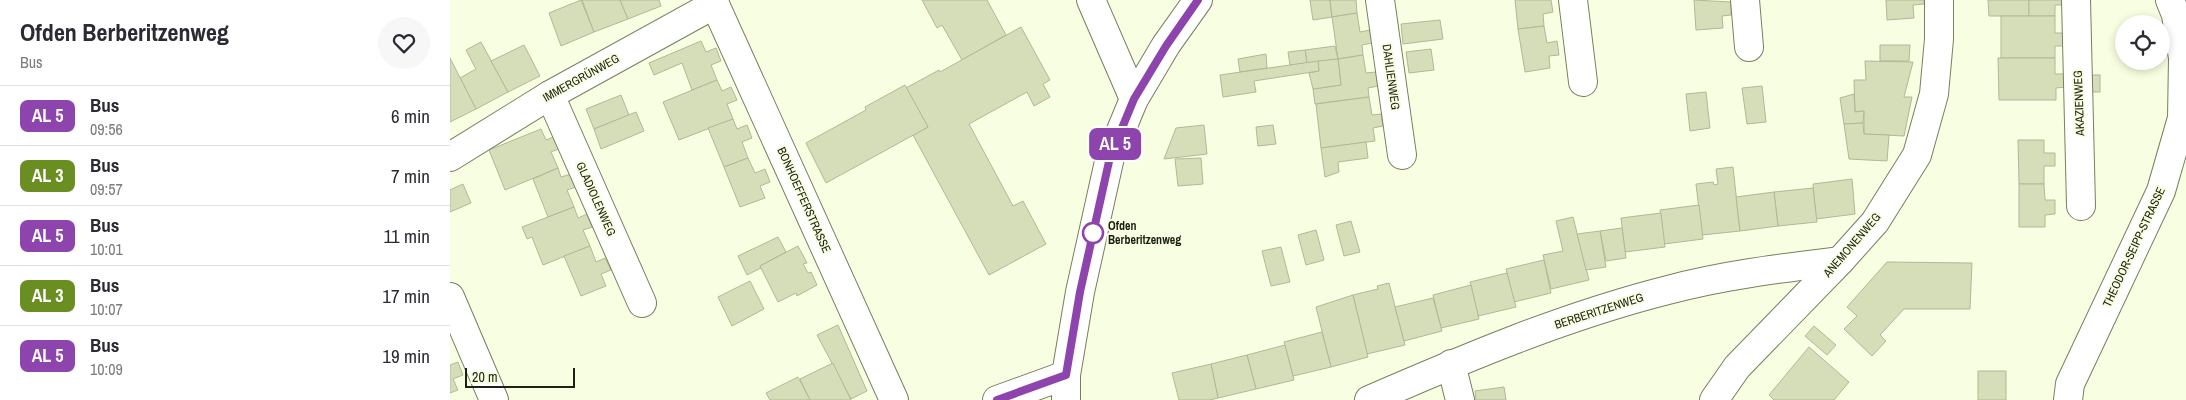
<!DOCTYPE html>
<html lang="en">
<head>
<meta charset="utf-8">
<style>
  body { margin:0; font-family:"Archivo Narrow",sans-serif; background:#f7f7f7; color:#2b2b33; height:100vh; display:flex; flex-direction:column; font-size:19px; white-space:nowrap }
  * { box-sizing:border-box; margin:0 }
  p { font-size:16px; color:#7c7c81 }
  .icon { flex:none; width:28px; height:28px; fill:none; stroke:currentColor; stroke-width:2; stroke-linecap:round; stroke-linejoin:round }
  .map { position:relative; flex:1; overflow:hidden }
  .details { display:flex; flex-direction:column; background:#fff; width:450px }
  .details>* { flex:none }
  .badge { padding:0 10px; border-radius:8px; font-size:18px; line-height:32px }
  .fabs { position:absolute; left:1665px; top:15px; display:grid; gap:10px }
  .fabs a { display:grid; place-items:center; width:55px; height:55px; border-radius:50%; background:#fff; box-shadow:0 2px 8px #0003; font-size:25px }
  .scale { position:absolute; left:15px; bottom:12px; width:110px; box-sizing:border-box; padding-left:5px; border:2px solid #1d2012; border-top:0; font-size:14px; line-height:18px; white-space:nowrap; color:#1d2012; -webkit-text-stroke:4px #f8fee1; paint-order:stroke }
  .map>.badge { position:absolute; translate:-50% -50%; box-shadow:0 0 0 2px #fff }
  .round { display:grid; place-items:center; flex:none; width:52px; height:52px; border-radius:26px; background:#f7f7f7 }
  .headline { display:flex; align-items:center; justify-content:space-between; height:85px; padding:0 20px }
  h1 { font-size:24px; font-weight:800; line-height:38px }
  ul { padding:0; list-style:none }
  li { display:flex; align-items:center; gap:15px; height:60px; padding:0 20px; border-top:1px solid #e1e1e2 }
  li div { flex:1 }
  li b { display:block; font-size:19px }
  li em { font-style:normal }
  li .badge { min-width:55px; font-weight:700; text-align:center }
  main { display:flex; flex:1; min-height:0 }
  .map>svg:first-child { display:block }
  .building { fill:#d6deb9; stroke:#b0b895 }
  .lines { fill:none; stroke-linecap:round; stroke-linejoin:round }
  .street-casing { stroke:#787f5e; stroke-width:30 }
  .secondary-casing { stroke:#787f5e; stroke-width:30 }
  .street { stroke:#fff; stroke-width:28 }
  .secondary { stroke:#fff; stroke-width:28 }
  .line-casing { stroke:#fff; stroke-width:11 }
  .line { stroke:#8e44ad; stroke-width:8 }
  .stop-dot { fill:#fff; stroke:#8e44ad; stroke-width:2.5 }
  .labels { text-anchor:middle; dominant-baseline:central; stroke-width:4; stroke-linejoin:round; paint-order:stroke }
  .street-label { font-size:12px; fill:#1d2012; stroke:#f8fee1 }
  .stop-label { font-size:12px; font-weight:bold; fill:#1d2012; stroke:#f8fee1; text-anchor:start }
</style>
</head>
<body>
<main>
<section class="details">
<div class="headline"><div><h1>Ofden Berberitzenweg</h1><p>Bus</p></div><a class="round"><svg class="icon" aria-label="heart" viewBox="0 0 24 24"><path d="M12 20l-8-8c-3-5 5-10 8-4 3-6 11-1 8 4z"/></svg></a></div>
<ul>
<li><span class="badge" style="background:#8e44ad;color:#fff">AL 5</span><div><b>Bus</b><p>09:56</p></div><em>6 min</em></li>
<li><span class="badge" style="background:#6b8e23;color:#fff">AL 3</span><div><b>Bus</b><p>09:57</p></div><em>7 min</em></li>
<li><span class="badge" style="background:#8e44ad;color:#fff">AL 5</span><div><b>Bus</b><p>10:01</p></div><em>11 min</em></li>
<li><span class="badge" style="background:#6b8e23;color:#fff">AL 3</span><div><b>Bus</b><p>10:07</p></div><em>17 min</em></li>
<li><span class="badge" style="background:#8e44ad;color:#fff">AL 5</span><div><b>Bus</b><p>10:09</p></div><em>19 min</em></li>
</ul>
</section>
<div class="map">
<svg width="1736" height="400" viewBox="0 0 1736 400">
  <rect width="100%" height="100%" fill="#f8fee1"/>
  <g class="building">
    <polygon points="131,0 144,32 111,46 99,13"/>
    <polygon points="132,0 170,0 178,19 144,32"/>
    <polygon points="170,0 209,0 211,6 178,19"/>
    <polygon points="472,0 537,0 556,35 512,60 492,25 487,28"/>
    <polygon points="860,0 880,0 882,17 863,20"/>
    <polygon points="880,0 906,0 907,13 882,17"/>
    <polygon points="1065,0 1101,0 1103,12 1093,14 1094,26 1068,29"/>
    <polygon points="1244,0 1281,2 1281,15 1272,16 1273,28 1246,30"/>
    <polygon points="1436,0 1474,0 1474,4 1463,5 1464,18 1437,20"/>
    <polygon points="1538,0 1579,0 1579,16 1539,16"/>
    <polygon points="1579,0 1615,0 1615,5 1605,5 1605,16 1579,16"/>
    <polygon points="907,13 910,32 920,30 922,43 912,45 913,55 888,59 882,17"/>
    <polygon points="1551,16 1605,16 1605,33 1615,33 1615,46 1605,46 1605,58 1551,58"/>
    <polygon points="990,20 993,39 953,44 951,24"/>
    <polygon points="1094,26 1097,43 1107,41 1109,55 1099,56 1100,68 1075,72 1068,29"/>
    <polygon points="571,27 600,80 593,84 600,97 584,106 577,92 519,124 563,206 573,201 596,244 539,275 463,135 478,127 456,88 489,70 490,72"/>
    <polygon points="251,41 256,52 266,48 271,61 261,65 267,80 242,90 232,63 204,75 199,63"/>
    <polygon points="31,42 58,92 26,109 10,78 26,69 16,50"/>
    <polygon points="74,45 90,76 58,92 41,61"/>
    <polygon points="1430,45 1460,45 1459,61 1430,61"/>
    <polygon points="885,46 888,59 857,63 855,50"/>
    <polygon points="981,49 984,70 959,73 956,52"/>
    <polygon points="855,50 857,63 840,65 838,52"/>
    <polygon points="816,54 817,68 790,72 788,59"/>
    <polygon points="913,55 916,73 926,72 928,86 918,88 919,97 865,104 863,89 891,85 888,59"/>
    <polygon points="0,58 26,109 0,122"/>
    <polygon points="1548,58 1605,58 1605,74 1616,74 1616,87 1606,88 1606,100 1549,100"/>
    <polygon points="888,59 891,85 863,89 859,73 869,71 868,61"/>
    <polygon points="868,61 869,71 804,81 806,92 773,97 770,75"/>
    <polygon points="1415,61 1463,62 1454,97 1462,97 1454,136 1414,134 1414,111 1405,112 1404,80 1416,80"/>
    <rect x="1642" y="75" width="8" height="17"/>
    <polygon points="267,80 272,91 281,87 287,100 277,104 283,119 229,140 213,102"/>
    <polygon points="455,85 478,127 376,183 356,143 416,110 415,107"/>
    <polygon points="1312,86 1316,122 1297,124 1292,88"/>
    <polygon points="1256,92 1260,128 1240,131 1236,94"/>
    <polygon points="1404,94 1405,112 1414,111 1413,123 1394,124 1390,98"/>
    <polygon points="171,95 179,115 144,129 136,109"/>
    <polygon points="919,97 922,115 931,114 933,126 923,128 925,141 871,148 866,104"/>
    <polygon points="186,112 194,131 151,149 144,129"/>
    <polygon points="283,119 287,129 297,125 302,138 292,142 298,158 274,167 258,128"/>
    <polygon points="1413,123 1414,134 1439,135 1437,161 1399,159 1394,124"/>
    <polygon points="754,125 757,154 714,159 726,128"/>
    <polygon points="823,125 826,144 808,146 806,127"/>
    <polygon points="91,129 96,140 106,136 111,148 101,152 108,168 55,190 39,150"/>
    <polygon points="1568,140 1594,140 1594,153 1605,153 1605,166 1594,166 1594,184 1569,184"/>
    <polygon points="916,142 918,158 888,162 889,172 875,177 871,148"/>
    <polygon points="298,158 305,173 315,169 320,182 310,186 315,198 290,207 274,167"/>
    <polygon points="751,158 753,184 728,186 725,159"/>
    <polygon points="1283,167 1290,231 1252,235 1246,184 1263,182 1264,185 1268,184 1266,169"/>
    <polygon points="108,168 111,177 121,174 126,187 117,190 124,207 98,217 83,179"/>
    <polygon points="1402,179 1405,214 1366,219 1363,184"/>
    <polygon points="13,184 21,203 0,212 0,190"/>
    <polygon points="1569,184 1594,184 1595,200 1605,200 1605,214 1595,215 1595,227 1569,227"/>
    <polygon points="1363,188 1367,222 1328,226 1324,192"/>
    <polygon points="1324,192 1328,226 1290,231 1286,197"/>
    <polygon points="1249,205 1253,239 1214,244 1210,210"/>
    <polygon points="124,207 128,218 137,214 142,227 133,230 140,246 93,265 82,237 77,239 72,227"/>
    <polygon points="1211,213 1215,247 1175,252 1171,218"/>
    <polygon points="1123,217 1139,280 1101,289 1093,255 1113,251 1106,221"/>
    <polygon points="901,221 910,252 894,256 886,225"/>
    <polygon points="1172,228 1176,258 1156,261 1150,231"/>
    <polygon points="866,230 874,260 856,265 848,235"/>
    <polygon points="1150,231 1156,267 1136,270 1127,234"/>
    <polygon points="328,237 336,252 310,266 311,268 297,275 288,256"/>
    <polygon points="140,246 146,262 155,258 161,270 151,274 156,286 131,296 114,256"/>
    <polygon points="348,246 357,263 353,264 358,273 361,272 367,285 347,296 346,293 328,302 310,266"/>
    <polygon points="831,247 840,282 821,286 812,251"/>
    <polygon points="1094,260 1101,293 1064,302 1056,269"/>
    <polygon points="1437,262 1522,263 1520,309 1454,309 1430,335 1436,341 1422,356 1394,329 1407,316 1397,307"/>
    <polygon points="1057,273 1066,307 1028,316 1020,282"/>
    <polygon points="300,281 314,309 282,326 268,297"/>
    <polygon points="939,283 955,345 917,354 903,295 928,289 927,286"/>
    <polygon points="1021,285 1029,319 991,328 983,295"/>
    <polygon points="903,295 918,357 881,367 866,307"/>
    <polygon points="983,298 992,331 954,341 945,307"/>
    <polygon points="388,325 417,391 401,399 367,335"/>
    <polygon points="1364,326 1386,345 1377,355 1355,336"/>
    <polygon points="872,332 881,367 843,376 834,342"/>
    <polygon points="835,345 844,380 806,389 797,355"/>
    <polygon points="1359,347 1399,382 1384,400 1324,400 1319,395"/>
    <polygon points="797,355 806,389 768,398 761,364"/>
    <polygon points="8,362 13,375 3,379 8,390 0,393 0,365"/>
    <polygon points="383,363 401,400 360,400 350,379"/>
    <polygon points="761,364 768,398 760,400 729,400 722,373"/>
    <rect x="1528" y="371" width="28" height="29"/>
    <polygon points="348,377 360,400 320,400 316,393"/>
    <polygon points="1054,387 1056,400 1026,400 1025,391"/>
  </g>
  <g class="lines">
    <defs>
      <g id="street">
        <polyline points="263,0 444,400"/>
        <polyline points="641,0 684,99"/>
        <polyline points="930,0 952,155"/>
        <polyline points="1123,0 1133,82"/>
        <polyline points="1295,0 1299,47"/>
        <polyline points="1626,0 1631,206"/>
        <polyline points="100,95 192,303"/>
        <polyline points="0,157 100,95 265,4"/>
        <polyline points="0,297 44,400"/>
        <polyline points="1001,364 1010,400"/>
        <polyline points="547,400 616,375"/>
        <path d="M919 400C1016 358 1115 316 1218 290 1274 275 1333 268 1390 261"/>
        <polyline points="1264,400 1287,367 1390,261 1425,222 1467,155 1484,94 1489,39 1489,0"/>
      </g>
      <g id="secondary">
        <polyline points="616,400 616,375 630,292 660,157 684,99 716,45 748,0"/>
        <polyline points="1618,400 1620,384 1711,191 1732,118 1733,58 1726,15 1720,0"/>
      </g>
    </defs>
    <use href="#street" class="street-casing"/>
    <use href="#secondary" class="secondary-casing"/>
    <use href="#street" class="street"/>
    <use href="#secondary" class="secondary"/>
  </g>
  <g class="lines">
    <defs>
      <polyline id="line" points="547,400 616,375 630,292 660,157 684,99 716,46 748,0"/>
    </defs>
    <use href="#line" class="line-casing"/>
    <use href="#line" class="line"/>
  </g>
  <circle class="stop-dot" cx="643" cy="233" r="10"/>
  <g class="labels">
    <g class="street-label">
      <text transform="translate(941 77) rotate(82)">DAHLIENWEG</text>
      <text transform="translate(131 78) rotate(-29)">IMMERGRÜNWEG</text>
      <text transform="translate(1629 103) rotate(-92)">AKAZIENWEG</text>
      <text transform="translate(146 199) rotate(66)">GLADIOLENWEG</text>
      <text transform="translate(354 200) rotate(66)">BONHOEFFERSTRASSE</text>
      <text transform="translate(1402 245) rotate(-49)">ANEMONENWEG</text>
      <text transform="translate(1684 247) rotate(-65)">THEODOR-SEIPP-STRASSE</text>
      <text transform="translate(1149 311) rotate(-18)">BERBERITZENWEG</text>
    </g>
    <g class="stop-label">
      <text x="658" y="226">Ofden<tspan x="658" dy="14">Berberitzenweg</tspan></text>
    </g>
  </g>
</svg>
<div class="fabs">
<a><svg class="icon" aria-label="locate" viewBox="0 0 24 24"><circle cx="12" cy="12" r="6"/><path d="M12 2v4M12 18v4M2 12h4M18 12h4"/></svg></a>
</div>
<div class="scale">20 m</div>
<b class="badge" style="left:665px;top:144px;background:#8e44ad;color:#fff">AL 5</b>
</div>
</main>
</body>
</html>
